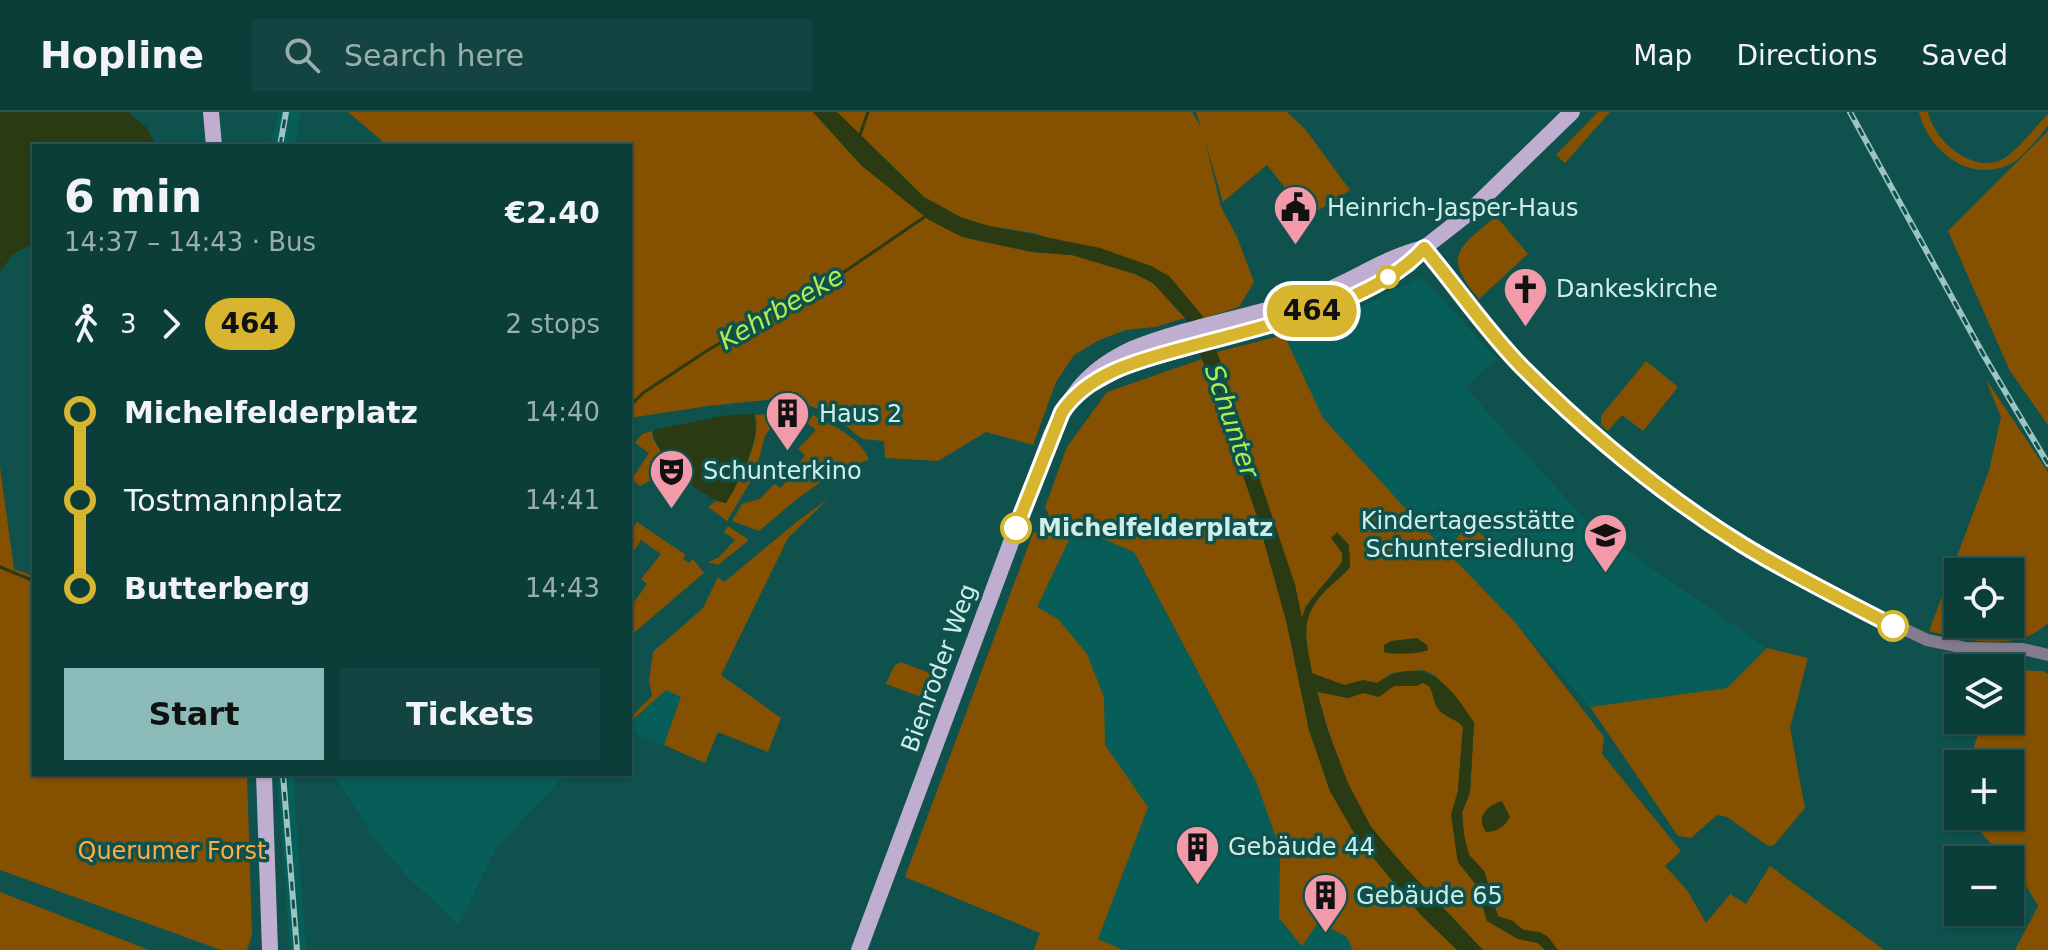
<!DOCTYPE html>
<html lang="en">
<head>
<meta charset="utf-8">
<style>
  body { margin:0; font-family:"DejaVu Sans",sans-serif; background:#144441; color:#f1f3f6; height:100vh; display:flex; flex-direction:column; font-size:30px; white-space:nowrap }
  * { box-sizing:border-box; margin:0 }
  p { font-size:26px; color:#9aaeae }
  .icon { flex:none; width:44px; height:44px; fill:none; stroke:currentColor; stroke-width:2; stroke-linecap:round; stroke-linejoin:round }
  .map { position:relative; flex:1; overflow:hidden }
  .details { position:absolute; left:32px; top:32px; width:600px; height:632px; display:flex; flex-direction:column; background:#0b3d39; border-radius:0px; box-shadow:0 2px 6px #0004,0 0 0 2px #2b5653 }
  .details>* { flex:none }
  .badge { padding:0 16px; border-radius:26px; font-size:28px; line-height:52px }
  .buttons { position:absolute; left:1944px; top:446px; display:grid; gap:16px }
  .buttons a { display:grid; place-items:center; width:80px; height:80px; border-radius:0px; background:#0b3d39; box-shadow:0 2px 6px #0004,0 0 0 2px #2b5653; font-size:40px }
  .map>.badge { position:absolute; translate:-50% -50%; box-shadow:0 0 0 4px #fff }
  .legs { display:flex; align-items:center; gap:12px; height:88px; padding:0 32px; font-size:26px }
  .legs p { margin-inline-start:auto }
  .summary { display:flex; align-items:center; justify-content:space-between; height:136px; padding:0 32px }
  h1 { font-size:44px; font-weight:700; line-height:60px }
  .primary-button { display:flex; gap:16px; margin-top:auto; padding:16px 32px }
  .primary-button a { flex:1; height:92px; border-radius:0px; background:#8bbbb9; color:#111; font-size:32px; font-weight:700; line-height:92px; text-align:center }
  .primary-button a+a { background:#144441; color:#f1f3f6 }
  ul { padding:0 32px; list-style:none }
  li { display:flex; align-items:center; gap:28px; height:88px; font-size:30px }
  li i { display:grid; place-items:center; width:12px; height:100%; margin:0 10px; background:currentColor }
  li i::after { content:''; width:20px; height:20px; margin:-10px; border:6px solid; border-radius:50%; background:#0b3d39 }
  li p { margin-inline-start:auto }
  li:first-child i { background:linear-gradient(#0000 50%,currentColor 0) }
  li:last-child i { background:linear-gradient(currentColor 50%,#0000 0) }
  header { display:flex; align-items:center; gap:48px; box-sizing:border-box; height:112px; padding:0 40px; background:#0b3d39; border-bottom:2px solid #2b5653 }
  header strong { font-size:38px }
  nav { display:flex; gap:44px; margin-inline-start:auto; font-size:28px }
  .search { width:560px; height:72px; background:#144441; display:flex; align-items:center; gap:20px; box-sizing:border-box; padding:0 28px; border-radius:0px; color:#9aaeae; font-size:30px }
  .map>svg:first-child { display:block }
  .built { fill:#075e59 }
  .green { fill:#855100; fill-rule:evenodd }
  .water { fill:#2a3a13 }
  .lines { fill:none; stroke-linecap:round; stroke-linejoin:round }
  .stream { stroke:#2a3a13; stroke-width:3 }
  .minor { stroke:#847b8d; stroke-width:12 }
  .major { stroke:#c0aed1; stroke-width:16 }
  .rail-casing { stroke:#9dc4c0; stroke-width:6 }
  .rail { stroke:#0f514c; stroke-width:3; stroke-dasharray:9; stroke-linecap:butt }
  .line-1-casing { stroke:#fff; stroke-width:18 }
  .line-1 { stroke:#d7b52e; stroke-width:12 }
  .stop-1-dot { fill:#fff; stroke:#d7b52e; stroke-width:4 }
  .labels { text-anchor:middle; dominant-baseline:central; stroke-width:7; stroke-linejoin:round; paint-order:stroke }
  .poi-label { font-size:24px; fill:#cfede9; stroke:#0f514c; text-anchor:start }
  .stop-label { font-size:24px; font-weight:bold; fill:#cfede9; stroke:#0f514c; text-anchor:start }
  .street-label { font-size:24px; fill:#cfede9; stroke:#0f514c }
  .park-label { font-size:24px; fill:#ffab40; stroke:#0f514c }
  .water-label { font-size:26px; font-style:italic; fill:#b0ed54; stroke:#0f514c }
</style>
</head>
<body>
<header>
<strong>Hopline</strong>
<div class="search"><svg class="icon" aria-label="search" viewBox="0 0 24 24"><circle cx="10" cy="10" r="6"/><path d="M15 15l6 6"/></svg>Search here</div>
<nav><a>Map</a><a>Directions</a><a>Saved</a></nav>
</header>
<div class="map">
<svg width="2048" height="838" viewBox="0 0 2048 838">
  <rect width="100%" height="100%" fill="#0f514c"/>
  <g class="built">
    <polygon points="278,0 300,0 295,34 270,34"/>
    <polygon points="1422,165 1497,247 1465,275 1591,414 1767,536 1727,576 1590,595 1515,510 1415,407 1323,306 1284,223 1338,205"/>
    <polygon points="1049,404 1133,440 1256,669 1280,737 1279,806 1302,833 1318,811 1346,824 1353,838 1034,838 1040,821 905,765 1033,421 1043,418"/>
    <polygon points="666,578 682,585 664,633 630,620 630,610"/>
    <polygon points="277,662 293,662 306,838 290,838"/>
    <polygon points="334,662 566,662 496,736 459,813 408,765 375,728"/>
  </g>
  <g class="green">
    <polygon points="348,0 813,0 862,54 962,125 1032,140 1072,143 1135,162 1153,171 1185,206 1155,215 1126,218 1099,228 1074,243 1056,270 1033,333 986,320 938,349 885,346 884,329 862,327 830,301 787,286 708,294 630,306 630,34 388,34"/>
    <polygon points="837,0 1192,0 1201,15 1196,0 1287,0 1305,17 1350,78 1308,105 1267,53 1223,90 1205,29 1221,95 1237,125 1254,170 1239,195 1204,206 1169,164 1033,121 989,114 960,105 924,85"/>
    <polygon points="1598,0 1610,0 1565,51 1556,43"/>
    <path d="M1919 0H1928C1935 32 1979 67 2009 43 2023 32 2035 15 2048 2V14C2037 26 2023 47 2008 53 1968 71 1928 38 1919 0Z"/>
    <polygon points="2048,19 2048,313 2010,259 1948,119"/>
    <path d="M1496 104 1528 142 1479 187C1441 143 1459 136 1496 104Z"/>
    <path d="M1284 223 1323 306 1415 407 1515 510 1604 625 1602 642 1681 739 1665 754 1687 778 1706 811 1730 782 1746 792 1770 754 1884 838H1558C1543 826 1539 824 1523 817 1514 814 1508 808 1498 805L1484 759 1469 743 1464 723 1462 701 1470 680 1474 610 1436 564 1423 558 1392 561 1377 571 1363 569 1344 573 1312 562C1306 526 1298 506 1326 478 1334 470 1343 464 1350 455V442L1332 426 1342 441V450L1305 495 1302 508 1295 473 1217 240Z"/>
    <polygon points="1202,247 1257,404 1287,512 1309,618 1330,679 1357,726 1420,802 1457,838 1353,838 1346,824 1318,811 1302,834 1279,806 1280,737 1256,669 1134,440 1049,404 1045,395 1067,335 1107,280"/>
    <polygon points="1646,249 1678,275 1643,319 1622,303 1608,319 1601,313 1601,304"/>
    <path d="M1985 266 2048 360V511C2019 540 1965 529 1929 519L1989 359 2001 305ZM1958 460H2010V512H1958Z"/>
    <path d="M781 301 765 324 755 362 727 409 708 395 716 389 726 391C738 373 763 324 755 303Z"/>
    <path d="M813 303C832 313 861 326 869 348 824 361 794 390 759 419L732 409 742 392 760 387 774 372 781 376 805 343 798 337 816 318 807 311Z"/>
    <polygon points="652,319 653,327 676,361 674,364 679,368 677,371 674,369 672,372 658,360 653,367 640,374 632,367 649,341 635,331 642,322"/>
    <polygon points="0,355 14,457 34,464 34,662 247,662 252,823 247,838 221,838 0,758"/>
    <polygon points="828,387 788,426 721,563 781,606 768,640 718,620 705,651 664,633 681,585 666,578 630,610 630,606 652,584 649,569 653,540 703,496 718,465 724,470 799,408"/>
    <polygon points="637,410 686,443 683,447 689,451 693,447 704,461 630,524 630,496 647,472 641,467 661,442 641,428 630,445 630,420"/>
    <polygon points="1469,412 1492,432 1479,447 1456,427"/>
    <polygon points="728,414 749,428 718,453 708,450 718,446 735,428 724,420"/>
    <polygon points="1043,418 1069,428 1037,495 1058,507 1087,542 1104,585 1105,633 1148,695 1098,827 1123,838 1034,838 1040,821 905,765 1033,421"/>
    <polygon points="1767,536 1808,546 1790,616 1805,696 1774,733 1768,734 1727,705 1717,703 1691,726 1678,724 1590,595 1727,576"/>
    <polygon points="901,550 942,566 934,590 886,572 894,554"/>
    <polygon points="2010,558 2043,559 2048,562 2048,838 2015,838 2038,794 2021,765 2010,753 2010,748 2005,748 1967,704 2010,704 2010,652 1968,652 1983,608 2010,608"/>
    <path d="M1423 571 1429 574C1434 582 1433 592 1440 599 1447 606 1457 607 1463 615L1458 679 1452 702 1455 731 1458 750 1477 774 1487 809 1518 827 1538 831 1545 838H1483L1472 829C1439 792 1403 757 1373 717 1344 678 1330 625 1317 579L1348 586 1363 581 1379 584 1394 574H1416Z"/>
    <polygon points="0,780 149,838 0,838"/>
  </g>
  <g class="water">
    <polygon points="0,0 128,0 147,16 156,34 34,34 34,131 13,142 0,160"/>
    <path d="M813 0H837L924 85 960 105 989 114 1100 136 1151 154 1169 164 1204 206 1218 243 1295 473 1302 506C1311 480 1329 471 1342 450V441L1331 426 1337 420 1349 433 1350 455C1343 464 1334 470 1326 478 1298 506 1306 526 1312 561L1344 573 1363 568 1377 571C1422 541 1450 571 1474 611L1470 680 1462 701 1464 723 1469 743 1484 759 1498 804 1513 809 1523 818 1540 820 1548 825 1558 838H1545L1538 831 1518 827 1487 809 1477 774 1458 750 1455 731 1451 702 1458 679 1463 615C1457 607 1447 606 1440 599 1433 592 1434 582 1429 574L1423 571 1416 574H1394L1379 585 1363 581 1348 586 1317 580 1327 616 1348 671 1371 715 1406 756 1483 838H1457L1420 802 1357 726 1330 679 1309 618 1287 512 1257 404 1212 271 1185 206 1153 171 1135 162 1072 143 1032 140 962 125 929 108 862 54Z"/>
    <path d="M753 302C763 325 739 370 726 391 699 385 655 346 653 318L728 303Z"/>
    <path d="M1417 526 1427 533 1428 538C1422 542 1390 543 1384 540V533L1391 529Z"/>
    <path d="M1502 689 1510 705C1505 714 1497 720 1486 720 1475 706 1487 693 1502 689Z"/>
  </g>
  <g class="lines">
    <g class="stream">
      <polyline points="860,23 868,0"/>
      <polyline points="630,294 643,281 705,240 775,198 800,190 926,104"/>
      <polyline points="0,455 34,469"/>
    </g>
    <polyline class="minor" points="1424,136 1478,205 1547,279 1651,369 1742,432 1831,482 1927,528 1966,536 2023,537 2048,543"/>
    <g class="major">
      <polyline points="211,0 214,34"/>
      <polyline points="1094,271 1127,253 1290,206 1328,193 1388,165 1408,153 1424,136 1465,104 1572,0"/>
      <polyline points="264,662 270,838"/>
      <path d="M859 838 1051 323C1072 281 1087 258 1132 237 1189 214 1252 205 1310 185 1349 172 1384 145 1424 136"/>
    </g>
    <defs>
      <g id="rail">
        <polyline points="1850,0 1983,242 2048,352"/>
        <polyline points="280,34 286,0"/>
        <polyline points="283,662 297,838"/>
      </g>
    </defs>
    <use href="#rail" class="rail-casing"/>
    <use href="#rail" class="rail"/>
  </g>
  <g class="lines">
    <defs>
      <path id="line-1" d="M1016 416 1062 300C1089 260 1141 248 1184 236 1256 216 1374 193 1424 136 1457 175 1485 217 1521 254 1588 321 1662 383 1743 433 1792 463 1843 488 1893 514"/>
    </defs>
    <use href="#line-1" class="line-1-casing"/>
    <use href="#line-1" class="line-1"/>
  </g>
  <defs>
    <symbol id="civic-pin" viewBox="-11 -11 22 30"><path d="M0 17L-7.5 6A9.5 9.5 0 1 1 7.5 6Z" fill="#f39aaa" stroke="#0f514c"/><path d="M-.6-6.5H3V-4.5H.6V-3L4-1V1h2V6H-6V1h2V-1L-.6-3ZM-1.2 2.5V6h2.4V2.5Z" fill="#111"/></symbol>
    <symbol id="church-pin" viewBox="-11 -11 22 30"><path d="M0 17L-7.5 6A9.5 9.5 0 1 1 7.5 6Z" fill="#f39aaa" stroke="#0f514c"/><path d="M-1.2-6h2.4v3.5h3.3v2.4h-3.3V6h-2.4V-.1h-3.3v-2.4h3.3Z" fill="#111"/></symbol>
    <symbol id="building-pin" viewBox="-11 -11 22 30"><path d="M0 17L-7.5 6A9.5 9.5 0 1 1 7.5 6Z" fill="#f39aaa" stroke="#0f514c"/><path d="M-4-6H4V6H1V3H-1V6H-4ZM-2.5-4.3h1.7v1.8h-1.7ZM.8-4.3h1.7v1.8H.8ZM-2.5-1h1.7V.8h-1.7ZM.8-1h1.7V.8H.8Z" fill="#111"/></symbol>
    <symbol id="theatre-pin" viewBox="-11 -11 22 30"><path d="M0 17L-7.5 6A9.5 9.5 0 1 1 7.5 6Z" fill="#f39aaa" stroke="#0f514c"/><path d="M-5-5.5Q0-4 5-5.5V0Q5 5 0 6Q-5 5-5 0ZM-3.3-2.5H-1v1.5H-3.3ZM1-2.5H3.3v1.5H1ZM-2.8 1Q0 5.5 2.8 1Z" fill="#111"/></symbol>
    <symbol id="school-pin" viewBox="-11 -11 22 30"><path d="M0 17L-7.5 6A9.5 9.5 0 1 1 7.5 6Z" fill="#f39aaa" stroke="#0f514c"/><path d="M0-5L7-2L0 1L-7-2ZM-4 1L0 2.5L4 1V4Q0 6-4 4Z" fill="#111"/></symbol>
  </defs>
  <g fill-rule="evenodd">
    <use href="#civic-pin" x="1270" y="70" width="51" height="69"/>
    <use href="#church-pin" x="1500" y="152" width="51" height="69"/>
    <use href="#building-pin" x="762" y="276" width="51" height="69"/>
    <use href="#theatre-pin" x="646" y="334" width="51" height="69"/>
    <use href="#school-pin" x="1580" y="398" width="51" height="69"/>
    <use href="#building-pin" x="1172" y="710" width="51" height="69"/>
    <use href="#building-pin" x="1300" y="758" width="51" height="69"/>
  </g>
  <g class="stop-1-dot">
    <circle cx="1388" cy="165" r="10"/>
    <circle cx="1016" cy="416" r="14"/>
    <circle cx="1893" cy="514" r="14"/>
  </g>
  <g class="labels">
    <g class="poi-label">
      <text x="1327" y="96">Heinrich-Jasper-Haus</text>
      <text x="1556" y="177">Dankeskirche</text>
      <text x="819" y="302">Haus 2</text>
      <text x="703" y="359">Schunterkino</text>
      <text x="1575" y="409" text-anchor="end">Kindertagesstätte<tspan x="1575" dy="28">Schuntersiedlung</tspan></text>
      <text x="1228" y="735">Gebäude 44</text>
      <text x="1356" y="784">Gebäude 65</text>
    </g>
    <g class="stop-label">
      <text x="1038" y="416">Michelfelderplatz</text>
    </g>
    <g class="street-label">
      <text transform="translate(939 556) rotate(-70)">Bienroder Weg</text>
    </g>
    <g class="park-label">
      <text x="172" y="739">Querumer Forst</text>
    </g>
    <g class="water-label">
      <text transform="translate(781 196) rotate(-30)">Kehrbeeke</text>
      <text transform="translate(1232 309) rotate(71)">Schunter</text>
    </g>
  </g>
</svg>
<div class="buttons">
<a><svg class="icon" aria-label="locate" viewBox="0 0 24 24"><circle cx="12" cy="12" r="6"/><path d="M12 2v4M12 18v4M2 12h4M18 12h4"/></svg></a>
<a><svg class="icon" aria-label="layers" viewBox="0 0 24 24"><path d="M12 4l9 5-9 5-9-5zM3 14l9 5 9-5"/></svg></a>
<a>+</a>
<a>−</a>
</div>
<b class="badge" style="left:1312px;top:199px;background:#d7b52e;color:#111">464</b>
<section class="details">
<div class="summary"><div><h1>6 min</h1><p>14:37 – 14:43 · Bus</p></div><b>€2.40</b></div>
<div class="legs"><svg class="icon" aria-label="walk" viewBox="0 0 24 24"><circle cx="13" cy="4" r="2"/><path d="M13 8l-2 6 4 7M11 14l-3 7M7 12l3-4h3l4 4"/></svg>3<svg class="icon" aria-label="forward" viewBox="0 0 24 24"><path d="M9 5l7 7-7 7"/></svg><b class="badge" style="background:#d7b52e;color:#111">464</b><p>2 stops</p></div>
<ul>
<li><i style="color:#d7b52e"></i><b>Michelfelderplatz</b><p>14:40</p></li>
<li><i style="color:#d7b52e"></i><span>Tostmannplatz</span><p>14:41</p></li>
<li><i style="color:#d7b52e"></i><b>Butterberg</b><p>14:43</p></li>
</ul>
<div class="primary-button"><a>Start</a><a>Tickets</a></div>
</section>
</div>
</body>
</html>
